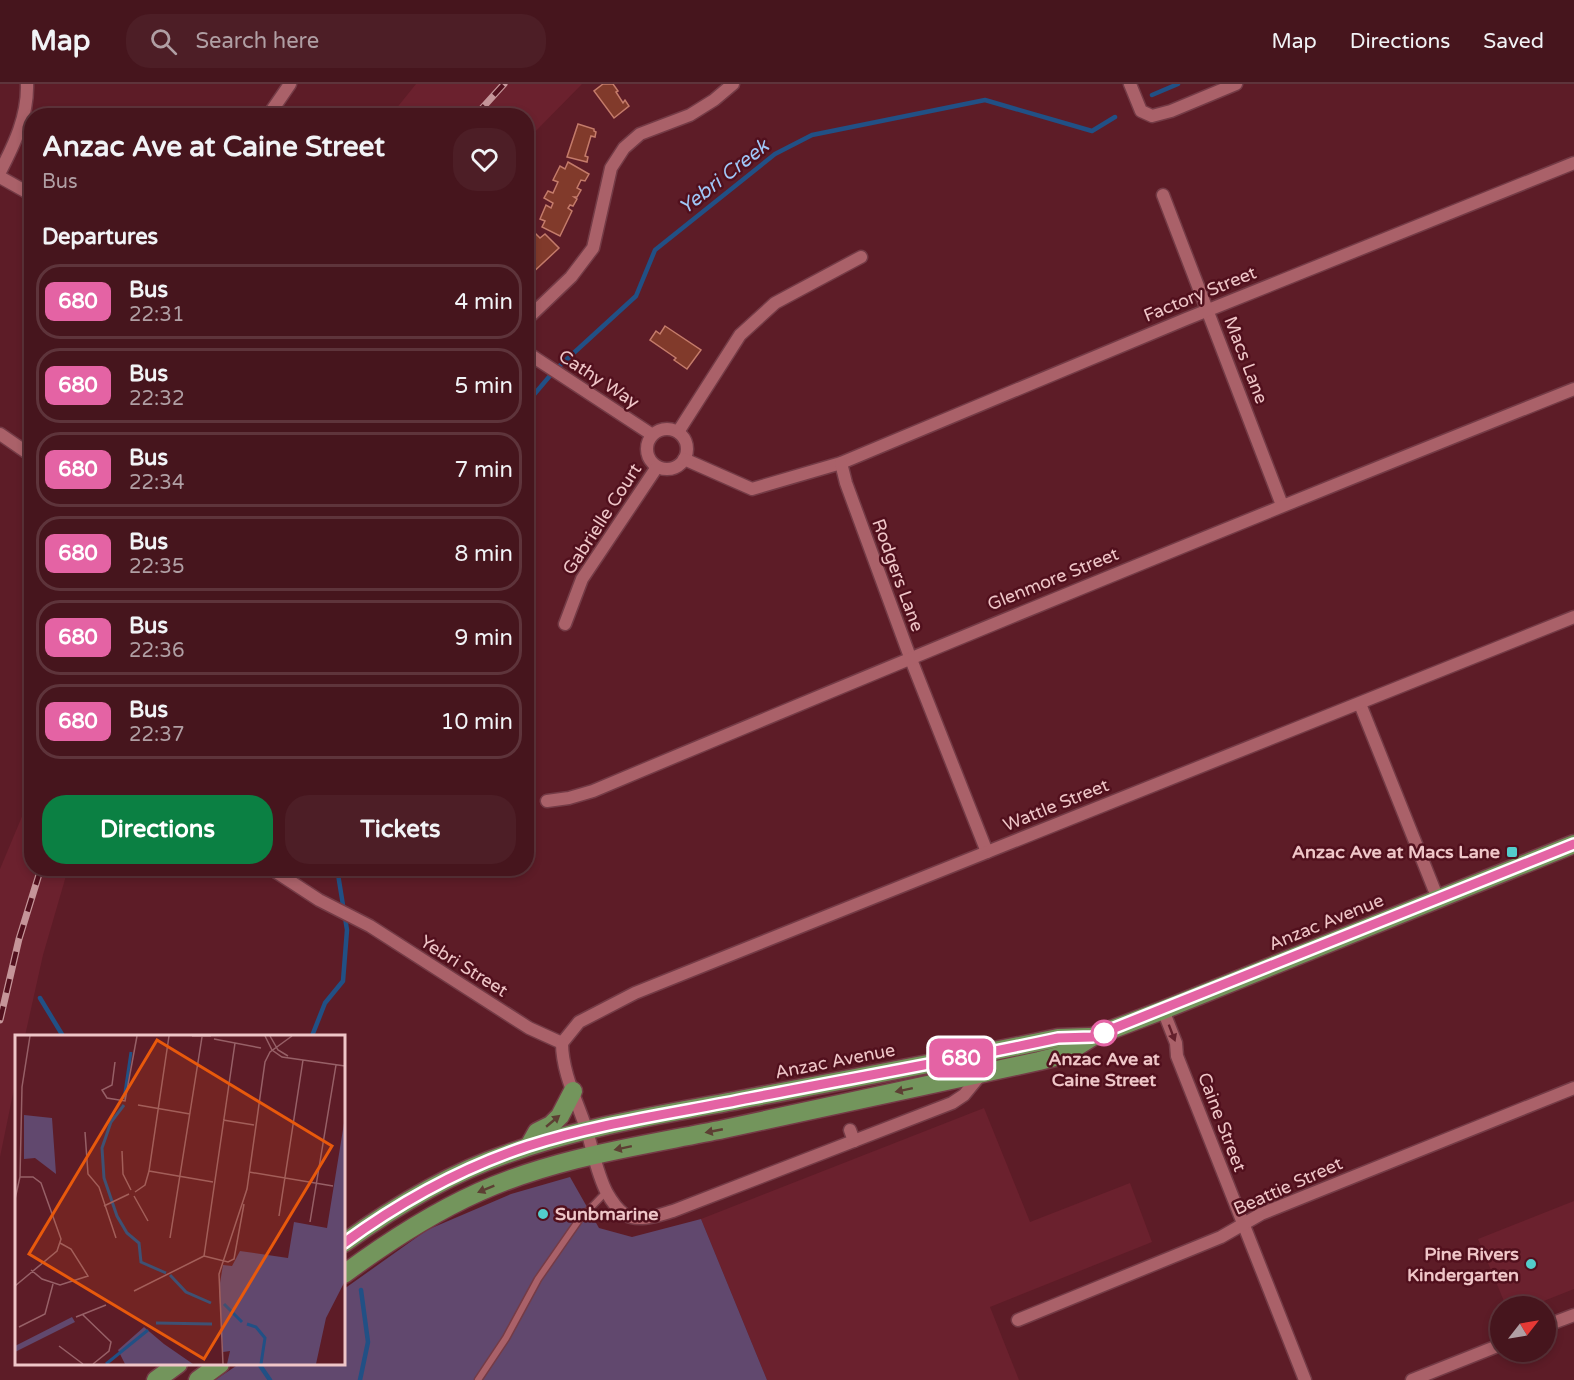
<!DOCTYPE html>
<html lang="en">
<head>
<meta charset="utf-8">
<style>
  body { margin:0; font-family:"Varela Round",sans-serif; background:#4d1e26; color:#f1f3f6; height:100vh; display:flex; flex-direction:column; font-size:22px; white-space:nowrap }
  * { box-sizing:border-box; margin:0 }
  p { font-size:20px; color:#b09fa4 }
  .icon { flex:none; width:33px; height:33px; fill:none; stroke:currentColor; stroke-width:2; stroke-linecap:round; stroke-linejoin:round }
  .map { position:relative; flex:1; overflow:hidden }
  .side { position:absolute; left:24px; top:24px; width:510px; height:768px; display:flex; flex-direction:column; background:#46151d; border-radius:24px; box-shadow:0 3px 9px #0003,0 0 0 2px #5e343b }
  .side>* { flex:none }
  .badge { padding:0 12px; border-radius:9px; font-size:21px; line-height:39px }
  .needle { width:39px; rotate:59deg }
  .buttons { position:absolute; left:1490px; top:1212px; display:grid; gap:12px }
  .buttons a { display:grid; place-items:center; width:66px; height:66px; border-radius:50%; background:#46151d; box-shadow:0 3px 9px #0003,0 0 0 2px #5e343b; font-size:30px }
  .map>.badge { position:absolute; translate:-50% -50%; box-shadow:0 0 0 3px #fff }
  h2 { padding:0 18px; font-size:22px; line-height:54px }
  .round { display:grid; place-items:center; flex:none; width:63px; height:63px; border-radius:24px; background:#4d1e26 }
  .summary { display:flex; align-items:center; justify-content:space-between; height:102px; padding:0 18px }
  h1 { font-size:28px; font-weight:700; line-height:45px }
  .button { display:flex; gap:12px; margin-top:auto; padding:12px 18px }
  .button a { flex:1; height:69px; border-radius:24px; background:#0b8043; color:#fff; font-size:24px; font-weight:700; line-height:69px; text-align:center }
  .button a+a { background:#4d1e26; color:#f1f3f6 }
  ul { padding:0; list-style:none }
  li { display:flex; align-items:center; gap:18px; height:75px; margin:0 12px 9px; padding:0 6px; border:3px solid #5e343b; border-radius:24px }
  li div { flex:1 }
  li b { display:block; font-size:22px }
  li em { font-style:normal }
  li .badge { min-width:66px; font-weight:700; text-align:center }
  header { display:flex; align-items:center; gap:36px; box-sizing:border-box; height:84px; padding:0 30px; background:#46151d; border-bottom:2px solid #5e343b }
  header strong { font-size:28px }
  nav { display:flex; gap:33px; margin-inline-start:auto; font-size:21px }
  .search { width:420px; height:54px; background:#4d1e26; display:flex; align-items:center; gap:15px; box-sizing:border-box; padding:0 21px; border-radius:24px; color:#b09fa4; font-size:22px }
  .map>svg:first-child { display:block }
  .built { fill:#6b212e }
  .green { fill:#61486e }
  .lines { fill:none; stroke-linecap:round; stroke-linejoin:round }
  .stream { stroke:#215085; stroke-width:4.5 }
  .building { fill:#813a2b; stroke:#c47b6a; stroke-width:1.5 }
  .lane-casing { stroke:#743b46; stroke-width:9 }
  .street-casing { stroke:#743b46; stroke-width:15 }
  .highway-casing { stroke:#743b46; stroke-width:21 }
  .lane { stroke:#aa6169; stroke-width:6 }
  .street { stroke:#aa6169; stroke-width:12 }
  .highway { stroke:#73955c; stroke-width:18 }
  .rail-casing { stroke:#c59599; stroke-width:7 }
  .rail { stroke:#51101d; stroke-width:4.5; stroke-dasharray:14; stroke-linecap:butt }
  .oneway { fill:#63202c }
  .oneway2 { fill:#5d3f33 }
  .line-casing { stroke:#fff; stroke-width:14 }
  .line { stroke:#e463a4; stroke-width:9 }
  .poi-dot { fill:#53cdcb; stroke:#51101d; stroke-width:2 }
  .stop-dot { fill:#fff; stroke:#e463a4; stroke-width:3 }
  .labels { text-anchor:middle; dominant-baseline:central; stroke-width:5; stroke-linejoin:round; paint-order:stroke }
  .street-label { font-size:18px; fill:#efc6c8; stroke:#51101d }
  .poi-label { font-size:18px; font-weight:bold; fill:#efc6c8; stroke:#51101d; text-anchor:end }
  .stop-label { font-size:18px; font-weight:bold; fill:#efc6c8; stroke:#51101d }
  .water-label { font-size:20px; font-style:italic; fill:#a0c7f7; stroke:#51101d }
  .inset-river { fill:none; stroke:#215085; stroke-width:3 }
  .inset-road { fill:none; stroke:#976067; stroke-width:1.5 }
  .view { fill:#e8590c; fill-opacity:0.15; stroke:#e8590c; stroke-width:3 }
  .inset-edge { fill:none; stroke:#efc6c8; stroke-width:3 }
</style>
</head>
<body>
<header>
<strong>Map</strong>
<div class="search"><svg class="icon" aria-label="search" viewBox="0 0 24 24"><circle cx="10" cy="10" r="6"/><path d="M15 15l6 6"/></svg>Search here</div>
<nav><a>Map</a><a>Directions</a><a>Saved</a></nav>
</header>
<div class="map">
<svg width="1574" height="1296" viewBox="0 0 1574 1296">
  <rect width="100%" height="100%" fill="#5d1c27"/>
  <g class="built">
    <polygon points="416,0 582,0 527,56 526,32 391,31"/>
    <polygon points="31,711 32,784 68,785 43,871 25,952 16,952 16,995 0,1073 0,785"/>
    <polygon points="984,1024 1030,1138 1130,1099 1152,1158 990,1223 1019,1296 767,1296 701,1135"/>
    <polygon points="1574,1117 1574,1205 1531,1222 1506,1222 1478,1155"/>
  </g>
  <polygon class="green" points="570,1093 599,1144 632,1153 701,1135 767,1296 215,1296 239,1280 344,1280 344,1205 427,1146 511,1110"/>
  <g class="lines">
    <g class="stream">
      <polyline points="1152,11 1178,0"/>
      <polyline points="526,320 554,287 636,212 655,166 775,70 812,51 985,16 1092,47 1115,33"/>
      <polyline points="40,914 63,952"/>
      <polyline points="312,952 325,919 343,897 347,846 337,784"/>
      <polyline points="259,1280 270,1296"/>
      <polyline points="360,1296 368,1258 361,1206"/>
    </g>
  </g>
  <g class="building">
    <polygon points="603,0 613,0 618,7 616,8 623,19 625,16 629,22 614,34 594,7"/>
    <polygon points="578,40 594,45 594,47 596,48 595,53 591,52 585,72 588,73 587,78 567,73"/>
    <polygon points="568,78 589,90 585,97 581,96 577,104 581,106 577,113 574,113 577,115 573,122 570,121 568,124 572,127 560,152 542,143 545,137 540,135 546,121 551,124 553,119 544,114 548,107 553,109 558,98 553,96 560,82 565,85"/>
    <polygon points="536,150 540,154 545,150 559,164 528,193 530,195 526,198 526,167 529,165 526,159"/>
    <polygon points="665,242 701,266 687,285 674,276 676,274 650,256 656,247 660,250"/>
  </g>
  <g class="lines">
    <defs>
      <polyline id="lane" points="478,1296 506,1254 538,1195 579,1136 606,1108"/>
      <g id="street">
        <polyline points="1130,0 1141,27 1152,32 1171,27 1236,0"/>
        <polyline points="268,32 290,0"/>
        <path d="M0 88C14 61 28 32 27 0"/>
        <polyline points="0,93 32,111"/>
        <polyline points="1163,111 1282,421"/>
        <polyline points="526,236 571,193 593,164 611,84 624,64 640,50 690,31 714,16 733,0"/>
        <polyline points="526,268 651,350"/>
        <circle cx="667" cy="365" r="20"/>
        <polyline points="678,348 740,251 775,219 861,173"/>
        <polyline points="0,350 32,372"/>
        <polyline points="684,375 752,405 841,379 1186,235 1574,79"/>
        <polyline points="841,379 846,399 910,573 987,768"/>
        <polyline points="565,540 582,495 657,383"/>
        <polyline points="1360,620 1438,815"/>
        <path d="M547 717 569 714 593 707C919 570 1245 436 1574 305"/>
        <polyline points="270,784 319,816 370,842 529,944 562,959"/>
        <polyline points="1163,926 1176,959 1177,972 1305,1296"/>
        <polyline points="562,959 579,938 635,909 1574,533"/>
        <path d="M562 959C562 989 578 1019 587 1047 593 1067 597 1090 607 1109 611 1116 617 1125 624 1130 638 1139 659 1131 673 1127L952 1019 964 1011 982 989"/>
        <polyline points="850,1046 854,1057"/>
        <polyline points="1018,1236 1221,1153 1261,1130 1574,1004"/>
        <polyline points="1545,1242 1574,1231"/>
        <polyline points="1412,1296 1500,1261"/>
      </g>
      <g id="highway">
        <polyline points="529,1062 537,1048 551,1041 560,1032 573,1007"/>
        <path d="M344 1159C394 1123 448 1090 507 1070 586 1041 672 1029 755 1013 856 994 957 975 1058 954L1089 953"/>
        <path d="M344 1190C386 1159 430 1130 479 1108 557 1073 641 1062 724 1045 829 1023 934 1000 1039 977L1063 971 1092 953 1163 926 1574 760"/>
        <polyline points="156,1296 178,1280"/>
        <polyline points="198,1296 220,1280"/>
      </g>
    </defs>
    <use href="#lane" class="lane-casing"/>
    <use href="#street" class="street-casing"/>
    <use href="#highway" class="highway-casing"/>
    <use href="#lane" class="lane"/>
    <use href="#street" class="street"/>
    <use href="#highway" class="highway"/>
    <defs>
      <g id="rail">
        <polyline points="475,32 504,0"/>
        <polyline points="0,936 19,855 41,784"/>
      </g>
    </defs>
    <use href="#rail" class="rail-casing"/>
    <use href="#rail" class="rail"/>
  </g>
  <defs><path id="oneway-solid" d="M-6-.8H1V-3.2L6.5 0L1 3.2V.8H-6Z" transform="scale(1.5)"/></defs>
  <use class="oneway" href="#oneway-solid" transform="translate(1172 949) rotate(69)"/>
  <g class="oneway2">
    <use href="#oneway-solid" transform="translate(904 1006) rotate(168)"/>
    <use href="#oneway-solid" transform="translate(553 1037) rotate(-40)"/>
    <use href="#oneway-solid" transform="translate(714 1047) rotate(169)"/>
    <use href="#oneway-solid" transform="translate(623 1064) rotate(168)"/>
    <use href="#oneway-solid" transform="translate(486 1105) rotate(158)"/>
  </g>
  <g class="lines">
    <defs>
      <path id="line" d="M344 1159C400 1118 461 1084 528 1062 600 1039 676 1029 750 1014 853 994 956 976 1058 954L1092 953 1574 760"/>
    </defs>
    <use href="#line" class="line-casing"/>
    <use href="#line" class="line"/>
  </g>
  <g class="poi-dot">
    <rect x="1506" y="762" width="12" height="12" rx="3"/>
    <circle cx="543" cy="1130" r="6"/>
    <circle cx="1531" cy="1180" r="6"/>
  </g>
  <circle class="stop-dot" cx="1104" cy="949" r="12"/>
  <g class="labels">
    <g class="street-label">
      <text transform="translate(1200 210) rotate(-22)">Factory Street</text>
      <text transform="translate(1246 276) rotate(69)">Macs Lane</text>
      <text transform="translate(599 295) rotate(33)">Cathy Way</text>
      <text transform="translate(602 435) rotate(-57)">Gabrielle Court</text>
      <text transform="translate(898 491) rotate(70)">Rodgers Lane</text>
      <text transform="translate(1053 495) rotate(-22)">Glenmore Street</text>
      <text transform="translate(1056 721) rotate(-22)">Wattle Street</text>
      <text transform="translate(1326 838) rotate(-22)">Anzac Avenue</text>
      <text transform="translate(464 882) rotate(32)">Yebri Street</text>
      <text transform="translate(835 977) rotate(-11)">Anzac Avenue</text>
      <text transform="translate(1222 1038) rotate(69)">Caine Street</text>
      <text transform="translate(1288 1102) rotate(-24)">Beattie Street</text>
    </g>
    <g class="poi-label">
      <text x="1500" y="768">Anzac Ave at Macs Lane</text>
      <text x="555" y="1130" text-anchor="start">Sunbmarine</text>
      <text x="1519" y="1170">Pine Rivers<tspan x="1519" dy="21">Kindergarten</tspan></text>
    </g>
    <g class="stop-label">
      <text x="1104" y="975">Anzac Ave at<tspan x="1104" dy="21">Caine Street</tspan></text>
    </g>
    <g class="water-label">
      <text transform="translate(724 93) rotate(-38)">Yebri Creek</text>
    </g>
  </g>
  <g transform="translate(15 951)">
    <rect width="330" height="330" fill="#5d1c27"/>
    <path d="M9 80 37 83 41 139 20 123 9 124ZM330 82V246L311 283 301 329H212L215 316 208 317 204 254 208 230 217 231 225 216 273 223 279 187 312 193ZM57 282 60 287 0 317V311ZM129 292 149 309 178 329H110L103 315Z" fill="#61486e"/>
    <path class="inset-river" d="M109 64 116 17M109 70 96 87 87 113 89 143 102 181 112 198 124 208 126 227 151 238M155 240 171 257 196 268M209 269 227 287M141 288 197 289M232 289 241 292 250 303 246 329M91 329 133 295"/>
    <path class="inset-road" d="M177 1H196M250 1 257 15 267 22 330 31M255 1 263 15 273 21M199 4 246 13M100 27 97 50 87 55 92 63 110 66 122 1M123 70 175 79M208 85 239 90M70 97 73 139 84 152 101 203M107 116 108 139 116 155M134 136 198 147M234 137 318 151M120 157 130 150 134 136 154 1M119 161 133 186M0 164 5 142 7 52 15 1M89 171 114 159M264 181 288 25M295 187 321 30M155 203 187 2M189 221 220 8M189 221 213 227 219 224 229 169M16 235 27 244 45 250 73 241 56 214 45 208M0 251 42 216 46 204 26 148 18 142H5M119 256 189 221M68 280 96 307 94 316 78 329M61 282 91 270M4 292 30 279 38 249M44 311 68 329M208 329 204 239 232 154 250 27 255 17 277 1"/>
    <path class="view" d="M142 5 317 111 189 324 14 219Z"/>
    <rect width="330" height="330" class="inset-edge"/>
  </g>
</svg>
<div class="buttons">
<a><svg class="needle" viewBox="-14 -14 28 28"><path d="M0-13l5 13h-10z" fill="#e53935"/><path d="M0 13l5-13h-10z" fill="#b09fa4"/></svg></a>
</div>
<b class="badge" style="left:961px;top:974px;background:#e463a4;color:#fff">680</b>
<section class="side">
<div class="summary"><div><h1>Anzac Ave at Caine Street</h1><p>Bus</p></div><a class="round"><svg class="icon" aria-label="heart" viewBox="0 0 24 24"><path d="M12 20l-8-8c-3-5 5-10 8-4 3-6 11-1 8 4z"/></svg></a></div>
<h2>Departures</h2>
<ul>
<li><span class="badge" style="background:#e463a4;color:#fff">680</span><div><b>Bus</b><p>22:31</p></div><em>4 min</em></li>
<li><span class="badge" style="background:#e463a4;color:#fff">680</span><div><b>Bus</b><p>22:32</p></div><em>5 min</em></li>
<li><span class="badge" style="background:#e463a4;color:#fff">680</span><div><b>Bus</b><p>22:34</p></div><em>7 min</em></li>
<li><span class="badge" style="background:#e463a4;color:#fff">680</span><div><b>Bus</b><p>22:35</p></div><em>8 min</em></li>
<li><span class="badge" style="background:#e463a4;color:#fff">680</span><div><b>Bus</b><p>22:36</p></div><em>9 min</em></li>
<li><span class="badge" style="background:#e463a4;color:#fff">680</span><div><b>Bus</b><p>22:37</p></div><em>10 min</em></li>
</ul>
<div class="button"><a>Directions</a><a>Tickets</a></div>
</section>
</div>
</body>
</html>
